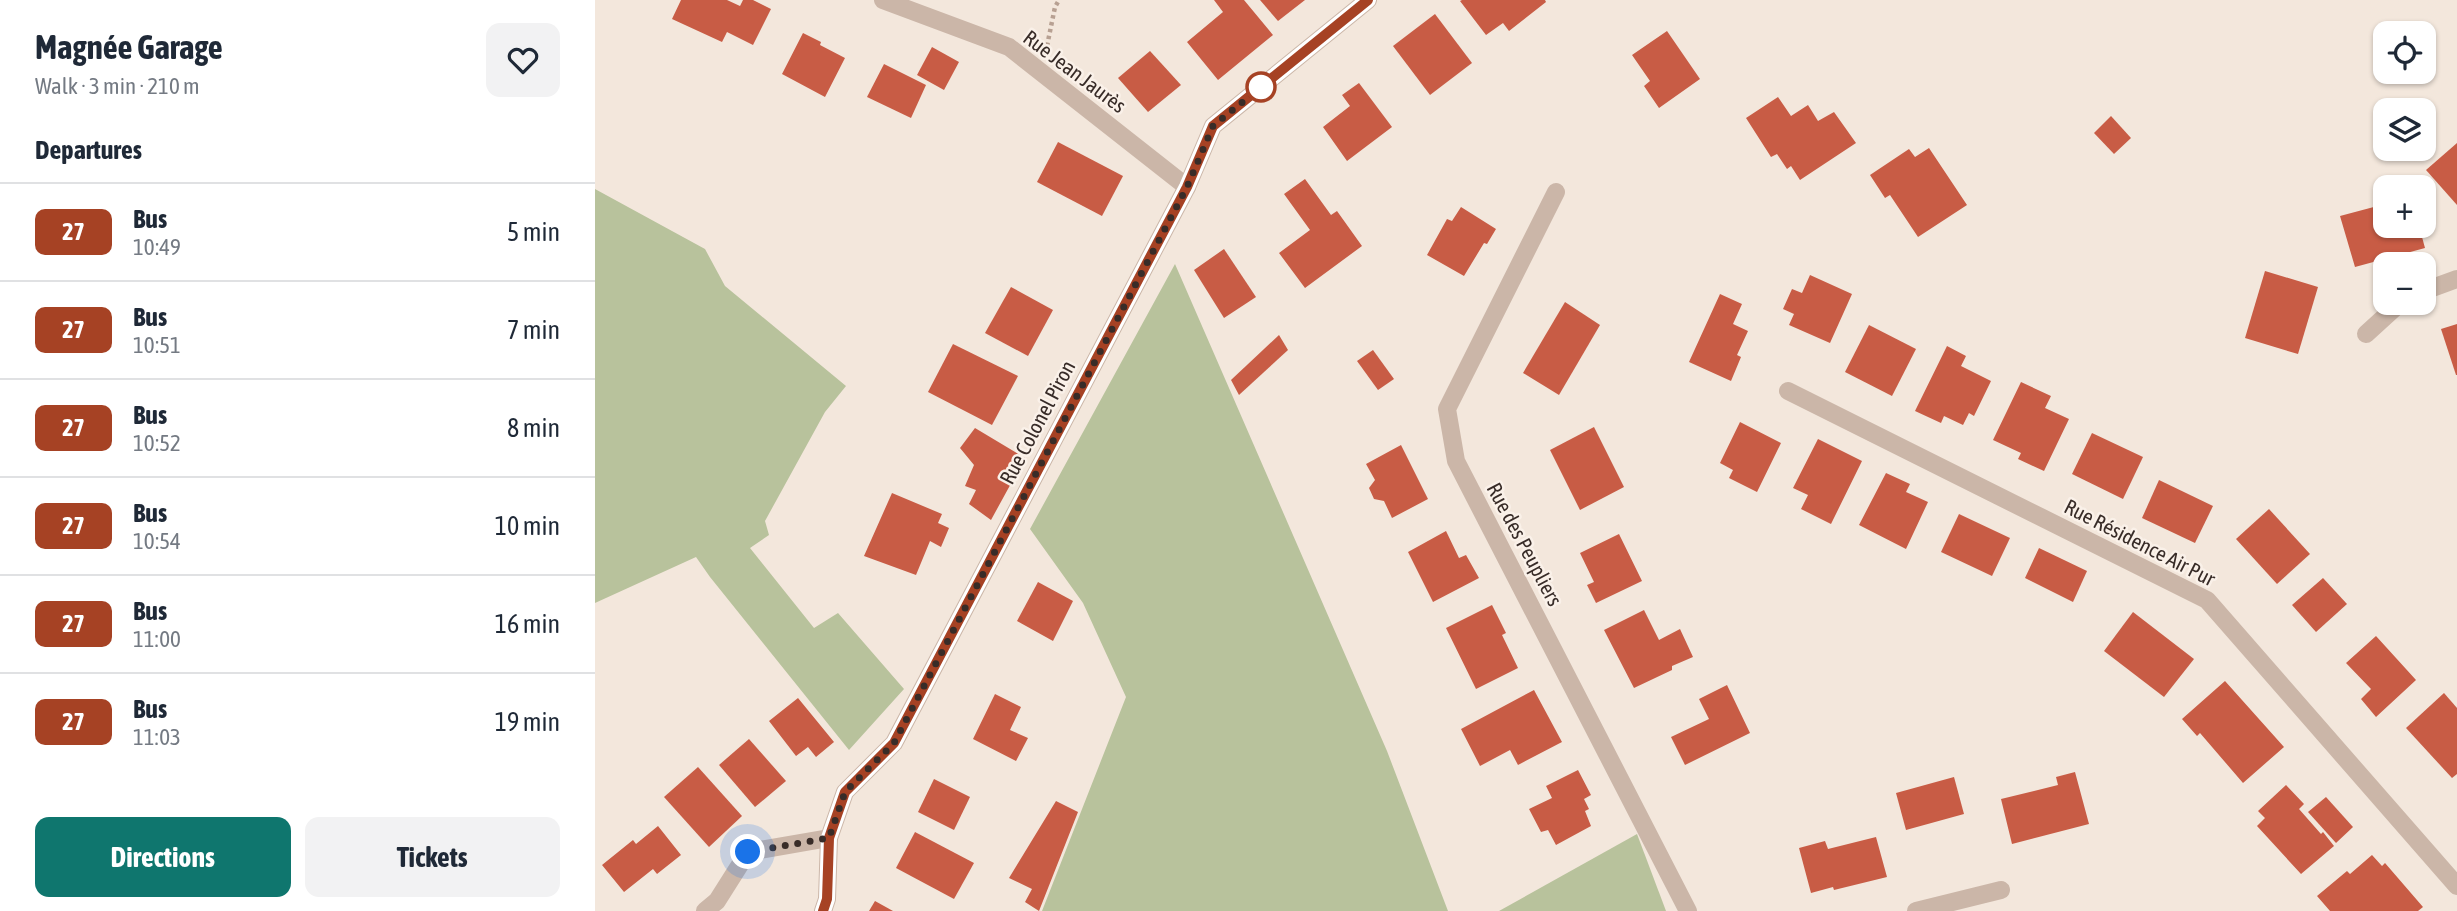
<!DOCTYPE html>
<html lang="en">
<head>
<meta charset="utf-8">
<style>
  body { margin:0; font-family:"Asap Condensed",sans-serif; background:#f2f2f3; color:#1f2937; height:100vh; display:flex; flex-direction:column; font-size:26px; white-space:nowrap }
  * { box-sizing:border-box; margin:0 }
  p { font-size:23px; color:#747a83 }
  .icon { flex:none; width:38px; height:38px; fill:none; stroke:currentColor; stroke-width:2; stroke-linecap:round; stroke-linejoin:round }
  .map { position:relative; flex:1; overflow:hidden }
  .drawer { display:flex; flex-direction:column; background:#fff; width:595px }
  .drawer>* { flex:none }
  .badge { padding:0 14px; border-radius:10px; font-size:24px; line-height:46px }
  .controls { position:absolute; left:1778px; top:21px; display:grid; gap:14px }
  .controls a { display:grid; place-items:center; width:63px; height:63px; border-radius:14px; background:#fff; box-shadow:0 2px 5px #0004; font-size:35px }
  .you { position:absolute; width:35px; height:35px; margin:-18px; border:5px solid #fff; border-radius:50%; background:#1a73e8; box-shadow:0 0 0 10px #1a73e833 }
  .map>.badge { position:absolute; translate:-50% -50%; box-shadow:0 0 0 4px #fff }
  h2 { padding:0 35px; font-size:26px; line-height:63px }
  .round { display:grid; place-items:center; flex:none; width:74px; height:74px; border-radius:14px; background:#f2f2f3 }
  .overview { display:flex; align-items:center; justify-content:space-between; height:119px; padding:0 35px }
  h1 { font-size:33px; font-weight:700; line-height:52px }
  .action { display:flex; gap:14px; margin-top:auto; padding:14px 35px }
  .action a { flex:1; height:80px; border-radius:14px; background:#0f766e; color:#fff; font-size:28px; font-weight:700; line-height:80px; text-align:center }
  .action a+a { background:#f2f2f3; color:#1f2937 }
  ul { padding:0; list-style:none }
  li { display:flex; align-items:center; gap:21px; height:98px; padding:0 35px; border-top:2px solid #e0e1e3 }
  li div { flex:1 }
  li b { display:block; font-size:26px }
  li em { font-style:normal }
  li .badge { min-width:77px; font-weight:700; text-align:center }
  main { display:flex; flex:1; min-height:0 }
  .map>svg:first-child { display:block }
  .green { fill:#b8c29c }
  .building { fill:#c85c45 }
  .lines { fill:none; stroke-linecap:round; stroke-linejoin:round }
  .path { stroke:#b7a092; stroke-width:4.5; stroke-dasharray:3.5 3.5; stroke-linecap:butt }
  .street { stroke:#cbb6a8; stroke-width:18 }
  .line-casing { stroke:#fff; stroke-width:16 }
  .line { stroke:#a64224; stroke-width:10 }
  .walk { stroke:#382c28; stroke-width:7; stroke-dasharray:0 12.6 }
  .stop-dot { fill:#fff; stroke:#a64224; stroke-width:3.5 }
  .labels { text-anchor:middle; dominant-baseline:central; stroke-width:5; stroke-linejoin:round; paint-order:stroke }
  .street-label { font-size:21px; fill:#382c28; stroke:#faf1e9 }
</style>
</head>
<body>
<main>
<section class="drawer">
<div class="overview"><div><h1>Magnée Garage</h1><p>Walk · 3 min · 210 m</p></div><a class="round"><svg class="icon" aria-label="heart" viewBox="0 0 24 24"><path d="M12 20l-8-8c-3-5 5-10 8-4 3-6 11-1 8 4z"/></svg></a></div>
<h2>Departures</h2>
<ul>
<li><span class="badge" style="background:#a64224;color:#fff">27</span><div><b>Bus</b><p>10:49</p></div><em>5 min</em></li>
<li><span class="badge" style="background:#a64224;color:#fff">27</span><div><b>Bus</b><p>10:51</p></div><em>7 min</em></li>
<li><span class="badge" style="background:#a64224;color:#fff">27</span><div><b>Bus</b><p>10:52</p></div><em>8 min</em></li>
<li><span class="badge" style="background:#a64224;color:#fff">27</span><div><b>Bus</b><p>10:54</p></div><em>10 min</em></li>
<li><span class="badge" style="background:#a64224;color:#fff">27</span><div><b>Bus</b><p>11:00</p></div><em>16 min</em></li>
<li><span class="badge" style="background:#a64224;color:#fff">27</span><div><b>Bus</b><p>11:03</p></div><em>19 min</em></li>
</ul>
<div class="action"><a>Directions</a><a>Tickets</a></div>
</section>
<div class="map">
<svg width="1862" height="911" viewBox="0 0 1862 911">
  <rect width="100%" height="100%" fill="#f3e7dc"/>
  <g class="green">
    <polygon points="0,189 110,249 130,286 251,386 230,412 170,521 174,535 155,548 219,628 243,613 309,689 254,750 115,577 101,557 0,603"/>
    <polygon points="580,264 792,751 853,911 447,911 531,697 488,603 435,529"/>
    <polygon points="1042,834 1071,911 904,911"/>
  </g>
  <g class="building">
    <polygon points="86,0 132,0 145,6 148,0 158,0 176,9 158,45 132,32 127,42 77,19"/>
    <polygon points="619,0 649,0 678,35 623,80 592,42 628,12"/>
    <polygon points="665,0 710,0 683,21"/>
    <polygon points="867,0 950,0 951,2 914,31 908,23 891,35 865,1"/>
    <polygon points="840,14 877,63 835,95 798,46"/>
    <polygon points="1072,31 1105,79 1064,108 1049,86 1055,81 1037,55"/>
    <polygon points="208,33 226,42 225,45 250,58 230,97 187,74"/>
    <polygon points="337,47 364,62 349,90 322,75"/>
    <polygon points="555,51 586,85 553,112 523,78"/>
    <polygon points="289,64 331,85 316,118 272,97"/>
    <polygon points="764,83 797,127 752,161 728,127 755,106 747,95"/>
    <polygon points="1183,97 1196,116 1213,105 1223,121 1239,112 1261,143 1205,180 1196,166 1192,169 1182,154 1176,157 1151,118"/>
    <polygon points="1516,116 1536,138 1519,154 1499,133"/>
    <polygon points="463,142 528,176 507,216 442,182"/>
    <polygon points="1862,143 1862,205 1831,170"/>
    <polygon points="1334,148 1372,205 1323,237 1295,195 1290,198 1275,175 1314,149 1320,157"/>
    <polygon points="710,179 736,215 742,211 767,246 710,288 684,253 715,230 689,194"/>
    <polygon points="1790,204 1790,226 1824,226 1830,248 1760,267 1745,216"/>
    <polygon points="866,207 901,229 892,244 889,243 869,276 832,255 852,219 857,221"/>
    <polygon points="629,249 661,297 629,318 599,270"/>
    <polygon points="1670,271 1723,287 1703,354 1650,338"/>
    <polygon points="1215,275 1257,294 1235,343 1194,325 1199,314 1188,309 1197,289 1207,293"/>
    <polygon points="416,287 458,310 433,356 390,333"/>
    <polygon points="1125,294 1147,304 1138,324 1153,331 1142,355 1146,357 1136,381 1094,362"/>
    <polygon points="970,302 1005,325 964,395 928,373"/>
    <polygon points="1862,324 1862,375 1861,375 1846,329"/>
    <polygon points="1274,325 1321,349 1297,396 1250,372"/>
    <polygon points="684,335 693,350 644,395 636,380"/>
    <polygon points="358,344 423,376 397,425 333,392"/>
    <polygon points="1352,346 1371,356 1366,366 1396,381 1379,416 1374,413 1368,425 1349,416 1346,423 1320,411"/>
    <polygon points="778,350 799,379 783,390 762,361"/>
    <polygon points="1426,382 1456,396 1450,408 1474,419 1449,471 1423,459 1426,453 1398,440"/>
    <polygon points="1145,422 1186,443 1162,492 1134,478 1138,470 1125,463"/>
    <polygon points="999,427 1029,487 985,510 955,450"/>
    <polygon points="380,428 430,458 396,520 374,504 381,490 370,486 379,465 365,448"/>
    <polygon points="1497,433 1548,457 1528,499 1477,474"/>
    <polygon points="1223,439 1267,461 1236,524 1206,509 1213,495 1198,488"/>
    <polygon points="806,445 833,499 797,518 789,501 779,499 774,488 780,480 771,464"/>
    <polygon points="1291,473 1315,484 1311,492 1333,502 1311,549 1264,525"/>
    <polygon points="1564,480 1618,506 1600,543 1547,518"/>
    <polygon points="297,493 347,514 343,523 354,528 346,547 335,541 321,575 269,556"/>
    <polygon points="1674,509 1715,554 1682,584 1641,539"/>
    <polygon points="1364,514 1415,538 1397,576 1346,552"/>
    <polygon points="851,531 864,558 871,555 884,578 838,602 813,552"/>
    <polygon points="1024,534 1047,581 1001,603 992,585 999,582 985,553"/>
    <polygon points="1444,548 1492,571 1478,602 1430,578"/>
    <polygon points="1728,578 1752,604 1721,632 1697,605"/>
    <polygon points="443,582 478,601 458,641 422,621"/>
    <polygon points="897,605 911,633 907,635 923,668 881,689 851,628"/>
    <polygon points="1049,610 1064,640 1085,629 1098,657 1077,666 1077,670 1039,688 1009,630"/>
    <polygon points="1538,612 1599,659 1569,697 1509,651"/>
    <polygon points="1781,636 1821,680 1781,717 1766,699 1776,689 1751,663"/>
    <polygon points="1630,681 1689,747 1648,783 1605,733 1602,736 1587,719"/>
    <polygon points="1132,685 1155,733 1090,765 1076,737 1114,719 1104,699"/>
    <polygon points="939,690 967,742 923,765 915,750 885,766 866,729"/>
    <polygon points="1849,693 1862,708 1862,774 1857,778 1811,728"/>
    <polygon points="400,694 426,707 415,730 433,738 421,761 378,739"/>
    <polygon points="203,698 239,742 221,757 213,747 201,756 174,721"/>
    <polygon points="154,739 191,781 160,807 124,765"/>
    <polygon points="103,767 147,816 114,847 69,797"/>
    <polygon points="983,770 996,795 989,799 994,809 990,811 996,826 961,845 953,830 946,832 934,809 957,798 951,786"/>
    <polygon points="1480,772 1494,824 1417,844 1406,799 1463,785 1461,777"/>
    <polygon points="1359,777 1369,814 1311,830 1301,793"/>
    <polygon points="339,779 375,797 359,830 323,812"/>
    <polygon points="1691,785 1709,804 1704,809 1726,834 1728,832 1739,846 1706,874 1662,826 1670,818 1663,811"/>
    <polygon points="1731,797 1758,827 1741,843 1713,812"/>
    <polygon points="461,801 483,812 444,911 430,902 437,889 414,878"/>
    <polygon points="63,826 86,855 62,874 58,869 29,892 7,865 38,840 41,844"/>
    <polygon points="320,832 379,863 359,899 301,868"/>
    <polygon points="1281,837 1292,877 1239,890 1238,887 1216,893 1204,848 1230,841 1233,849"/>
    <polygon points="1777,855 1787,866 1790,863 1828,907 1823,911 1735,911 1722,896 1752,871 1755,874"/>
    <polygon points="280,901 298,911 274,911"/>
  </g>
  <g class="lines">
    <polyline class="path" points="452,46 460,7 464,0"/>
    <g class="street">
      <polyline points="288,0 414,47 592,187"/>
      <polyline points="961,192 852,409 861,461 1093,911"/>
      <polyline points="1829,291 1862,279"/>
      <polyline points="1771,334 1805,303"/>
      <polyline points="1193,391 1612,600 1862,886"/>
      <polyline points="110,911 122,901 153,852 234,838"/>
      <polyline points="228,911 232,899 234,838 250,792 299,743 592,187 618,126 773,0"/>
      <polyline points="1321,911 1406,890"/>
    </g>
  </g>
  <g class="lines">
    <defs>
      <polyline id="line" points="228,911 232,899 234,838 250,792 299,743 592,187 618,126 773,0"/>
    </defs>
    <use href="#line" class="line-casing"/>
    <use href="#line" class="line"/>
    <polyline class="walk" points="153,852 234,838 250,792 299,743 592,187 618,126 666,87"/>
  </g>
  <circle class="stop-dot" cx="666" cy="87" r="14"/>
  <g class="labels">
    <g class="street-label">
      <text transform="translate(480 71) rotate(37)">Rue Jean Jaurès</text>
      <text transform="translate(442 422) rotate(-62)">Rue Colonel Piron</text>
      <text transform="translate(1545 542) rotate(27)">Rue Résidence Air Pur</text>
      <text transform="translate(930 544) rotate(62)">Rue des Peupliers</text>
    </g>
  </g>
</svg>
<div class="controls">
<a><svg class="icon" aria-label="locate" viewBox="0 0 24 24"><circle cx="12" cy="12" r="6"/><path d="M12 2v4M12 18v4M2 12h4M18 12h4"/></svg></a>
<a><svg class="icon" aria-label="layers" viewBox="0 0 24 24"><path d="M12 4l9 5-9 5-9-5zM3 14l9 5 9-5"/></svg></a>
<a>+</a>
<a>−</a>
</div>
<div class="you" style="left:153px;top:852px"></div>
</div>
</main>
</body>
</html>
